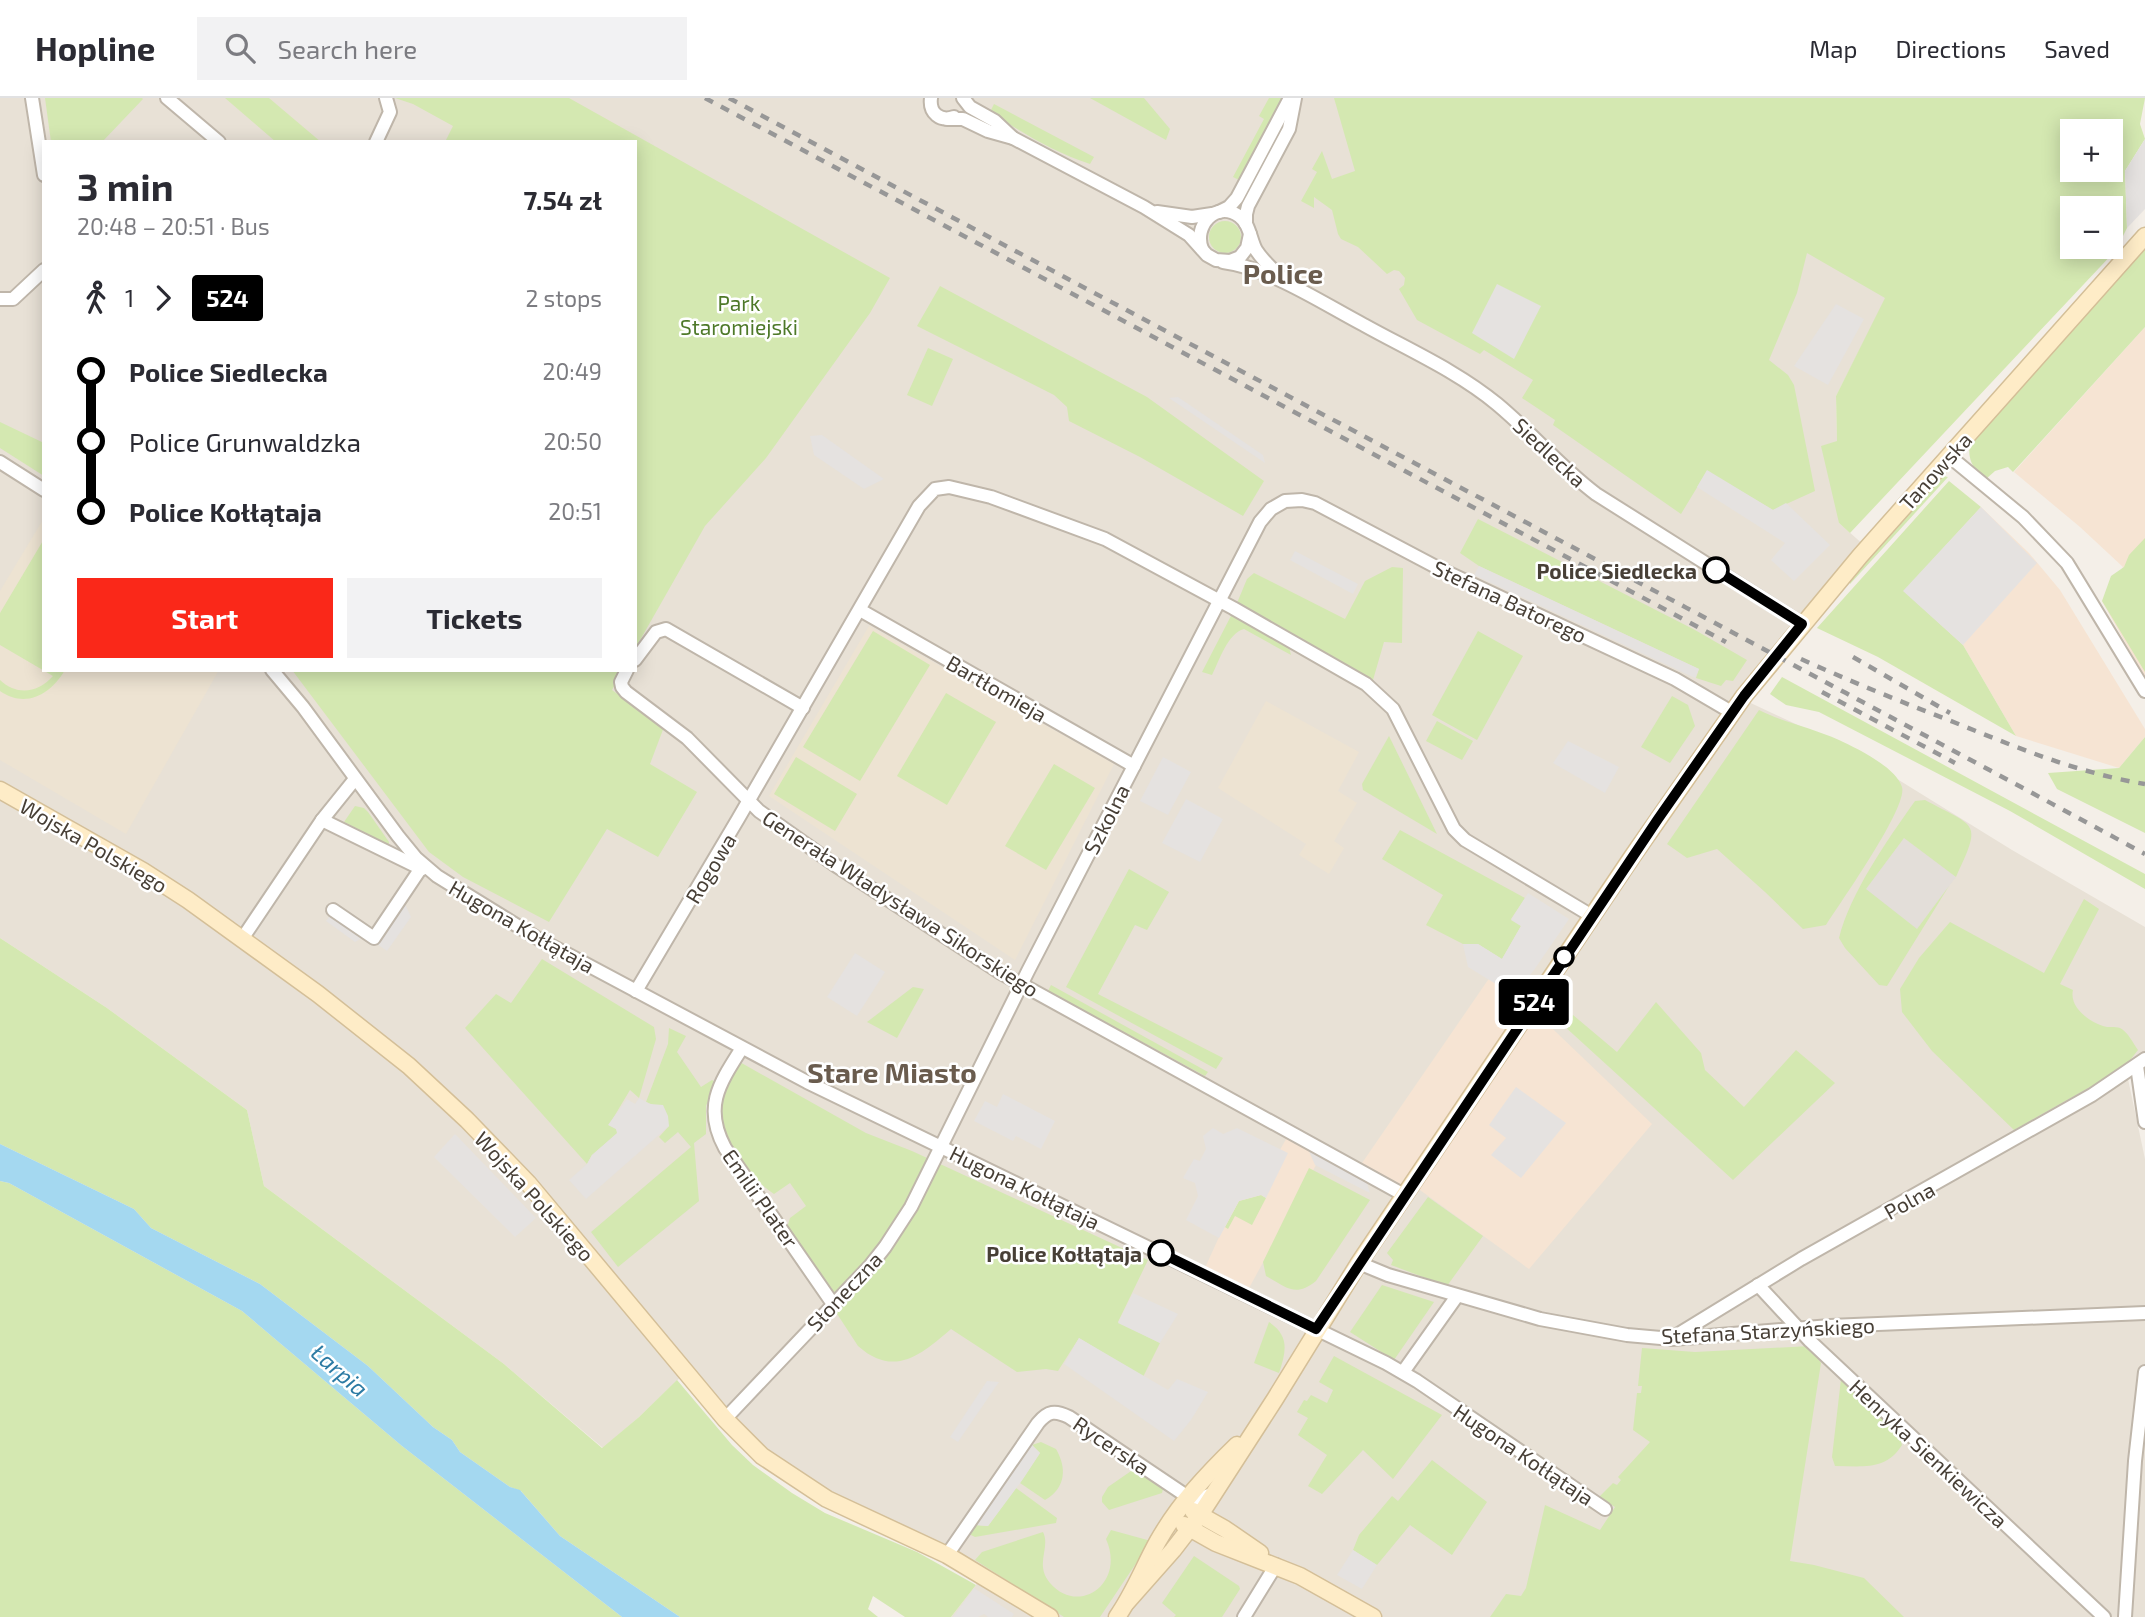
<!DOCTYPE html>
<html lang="en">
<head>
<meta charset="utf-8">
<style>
  body { margin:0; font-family:"Exo 2",sans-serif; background:#f2f2f3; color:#2b2b33; height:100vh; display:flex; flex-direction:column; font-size:26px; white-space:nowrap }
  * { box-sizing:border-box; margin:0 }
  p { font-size:23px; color:#7c7c81 }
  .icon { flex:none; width:38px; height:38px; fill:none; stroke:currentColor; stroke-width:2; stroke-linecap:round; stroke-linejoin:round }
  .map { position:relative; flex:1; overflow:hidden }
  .details { position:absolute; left:42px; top:42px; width:595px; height:532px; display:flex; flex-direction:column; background:#fff; border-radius:0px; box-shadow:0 4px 18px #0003 }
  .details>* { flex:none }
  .badge { padding:0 14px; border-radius:5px; font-size:24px; line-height:46px }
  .tools { position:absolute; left:2060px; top:21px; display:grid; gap:14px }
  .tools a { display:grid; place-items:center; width:63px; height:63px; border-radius:0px; background:#fff; box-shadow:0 4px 18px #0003; font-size:35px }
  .map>.badge { position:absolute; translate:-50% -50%; box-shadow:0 0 0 4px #fff }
  .legs { display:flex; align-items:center; gap:10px; height:77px; padding:0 35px; font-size:23px }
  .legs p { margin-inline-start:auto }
  .headline { display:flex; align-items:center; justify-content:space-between; height:119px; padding:0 35px }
  h1 { font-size:38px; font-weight:700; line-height:52px }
  .button { display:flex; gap:14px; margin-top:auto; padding:14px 35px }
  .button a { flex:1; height:80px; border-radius:0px; background:#fa2819; color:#fff; font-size:28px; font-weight:700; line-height:80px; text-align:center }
  .button a+a { background:#f2f2f3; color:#2b2b33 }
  ul { padding:0 35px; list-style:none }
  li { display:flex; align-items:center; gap:24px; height:70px; font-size:26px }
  li i { display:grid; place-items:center; width:10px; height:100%; margin:0 9px; background:currentColor }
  li i::after { content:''; width:18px; height:18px; margin:-9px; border:5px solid; border-radius:50%; background:#fff }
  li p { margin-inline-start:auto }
  li:first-child i { background:linear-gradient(#0000 50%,currentColor 0) }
  li:last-child i { background:linear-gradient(currentColor 50%,#0000 0) }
  header { display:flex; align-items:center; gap:42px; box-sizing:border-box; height:98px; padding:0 35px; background:#fff; border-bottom:2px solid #e1e1e2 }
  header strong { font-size:33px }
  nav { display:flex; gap:38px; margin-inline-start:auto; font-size:24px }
  .search { width:490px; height:63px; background:#f2f2f3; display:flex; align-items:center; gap:18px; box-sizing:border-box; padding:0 24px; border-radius:0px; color:#7c7c81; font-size:26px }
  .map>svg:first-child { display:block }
  .residential { fill:#e8e1d6; fill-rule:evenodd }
  .commercial { fill:#f6e4d3 }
  .industrial { fill:#e3ded9 }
  .education { fill:#ede3d2 }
  .green { fill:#d4e8b1; fill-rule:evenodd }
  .parking { fill:#e5e2e0 }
  .water { fill:#a4d8f0 }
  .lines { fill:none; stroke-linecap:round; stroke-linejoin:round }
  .street-casing { stroke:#bfb6aa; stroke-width:16 }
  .secondary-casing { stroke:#d4bf98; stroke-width:19 }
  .street { stroke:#fff; stroke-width:12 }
  .secondary { stroke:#feecc7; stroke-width:16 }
  .rail { stroke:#979797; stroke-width:4.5; stroke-dasharray:9 9; stroke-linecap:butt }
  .line-1-casing { stroke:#fff; stroke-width:16 }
  .line-1 { stroke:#000; stroke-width:10 }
  .stop-1-dot { fill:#fff; stroke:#000; stroke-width:3.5 }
  .labels { text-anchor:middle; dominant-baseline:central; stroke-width:5; stroke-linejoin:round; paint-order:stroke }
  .park-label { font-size:21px; fill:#4e7929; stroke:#fff }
  .street-label { font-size:21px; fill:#473f36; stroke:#fff }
  .stop-label { font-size:21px; font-weight:bold; fill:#473f36; stroke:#fff; text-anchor:end }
  .water-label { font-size:23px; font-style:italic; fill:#2c7ba4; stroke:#fff }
  .district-label { font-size:28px; font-weight:bold; fill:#6a5c4e; stroke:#fff }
</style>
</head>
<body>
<header>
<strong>Hopline</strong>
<div class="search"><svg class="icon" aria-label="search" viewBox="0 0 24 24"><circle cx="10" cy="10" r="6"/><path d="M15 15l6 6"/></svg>Search here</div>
<nav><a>Map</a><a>Directions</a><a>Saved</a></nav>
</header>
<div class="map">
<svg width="2145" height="1519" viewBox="0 0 2145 1519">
  <rect width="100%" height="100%" fill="#f4efe8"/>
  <g class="residential">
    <path d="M0 0H1846L1886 200 1836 298 1839 425 1865 448 1740 600 1847 650 2012 752 2145 829V958L2128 981 2145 1061V1519H951L976 1487 982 1471 855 1411 764 1353 727 1313 462 1008 175 787 0 683ZM44 44H635V572H44Z"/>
    <polygon points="0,698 133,777 219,833 323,906 441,1002 510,1076 684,1276 639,1319 603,1350 504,1266 264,1088 247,1012 107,910 0,840"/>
  </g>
  <g class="commercial">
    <polygon points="2145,229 2145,580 2102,503 2123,469 2080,429 2014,374"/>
    <polygon points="1981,409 2029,455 2060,492 2145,631 2145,639 2119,670 2016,638 1963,547 1903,493"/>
    <polygon points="1490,879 1528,907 1403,1092 1360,1068"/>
    <polygon points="1533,912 1652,1026 1529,1171 1413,1087"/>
    <polygon points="1289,1036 1322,1056 1248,1192 1204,1172 1240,1093 1257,1092"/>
  </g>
  <polygon class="industrial" points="1904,740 1956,779 1917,831 1865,792"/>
  <g class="education">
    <polygon points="44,420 44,572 219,572 126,736 0,662 0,493"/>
    <polygon points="869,528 1114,666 1015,862 769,698"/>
    <polygon points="1266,603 1359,654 1338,693 1357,705 1334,743 1344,750 1329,776 1299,757 1306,746 1218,690"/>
  </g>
  <g class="green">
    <polygon points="45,0 142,0 143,1 102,44 51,44"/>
    <polygon points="225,0 269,0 321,44 276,44"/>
    <polygon points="395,0 569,0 890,180 870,215 766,360 705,428 635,551 635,44 445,44 453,28 413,6"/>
    <polygon points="1090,0 1144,0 1170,31 1166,42"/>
    <polygon points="1269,0 1282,0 1241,83 1233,79 1264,21 1259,18"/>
    <path d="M1334 0H2145L2140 26 2145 41 2125 73 2127 130 2116 152 1850 435 1839 425 1821 348 1837 343 1836 298 1885 200 1807 155 1797 195 1769 262 1788 277 1794 287 1815 393 1773 412 1707 373 1681 416 1553 327 1555 322 1522 300 1533 282 1484 252 1480 256 1417 222 1399 191 1404 187 1405 180 1399 173 1394 172 1387 176 1358 149 1341 141 1338 136 1332 112 1314 99V110L1301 103 1317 74 1312 71 1322 53 1332 81 1355 73ZM2072 33H2110V72H2072ZM2072 110H2110V149H2072Z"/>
    <path d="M994 6 1094 59 1090 66C1053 54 1023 35 990 14Z"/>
    <circle cx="1225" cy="139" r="16"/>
    <path d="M2145 148V229L2013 374 2008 369 1995 373 1986 381C1973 371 1967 362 1970 344Z"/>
    <polygon points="940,188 1147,299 1264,383 1243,418 1140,359 1069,323 1067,309 1054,297 917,228"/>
    <polygon points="928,250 953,261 932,308 907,297"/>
    <polygon points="0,324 44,345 44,378 0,350"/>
    <polygon points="1943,378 1948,379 1850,486 1849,481 1938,381"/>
    <polygon points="1949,383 1981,409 1904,493 1963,547 2016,638 1878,559 1817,530"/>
    <polygon points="1478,421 1695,532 1747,562 1733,583 1726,582 1721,588 1696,580 1699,571 1479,468 1460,455"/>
    <polygon points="2145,440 2145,574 2102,503 2111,478 2124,469 2129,457"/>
    <path d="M44 441V572H65C51 596 26 611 0 593V582C17 598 38 595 53 578L0 547V515Z"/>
    <polygon points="1392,469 1403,470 1402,545 1384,544 1373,582 1237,505 1247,481 1254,475 1345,521 1365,483"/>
    <path d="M1233 514 1288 545 1291 557 1244 531C1228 535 1219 563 1212 577L1202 574Z"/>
    <polygon points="873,533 930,567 860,683 803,649"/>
    <polygon points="1478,533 1523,558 1477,642 1432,617"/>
    <polygon points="292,572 623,572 612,592 664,629 650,666 697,694 658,759 607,731 549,824 463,779 429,754"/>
    <polygon points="1782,579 2145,776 2145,791 2010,713 1819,614 1786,607 1770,596"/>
    <polygon points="946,595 996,624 947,707 897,678"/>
    <polygon points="1672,598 1688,607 1695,628 1670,665 1641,649"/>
    <path d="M1759 612C1785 625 1813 630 1839 642 1856 650 1896 669 1902 689 1908 709 1840 805 1826 827L1803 831 1765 794 1717 751 1687 760 1667 746Z"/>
    <polygon points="1437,623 1473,643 1462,662 1426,643"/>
    <polygon points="1389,638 1437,736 1363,692 1362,686"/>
    <polygon points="2145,639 2145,735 2057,691 2048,675 2119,670"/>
    <polygon points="796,659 857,696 835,733 774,696"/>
    <polygon points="1054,666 1095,690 1046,772 1005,748"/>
    <path d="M1925 702C1976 730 1983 722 1956 779L1904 740 1866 791 1917 831 1949 788 1887 888 1879 887 1845 850 1839 840C1850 795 1888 741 1915 703Z"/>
    <polygon points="355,708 364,710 368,714 389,744 389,747 344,724"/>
    <polygon points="1400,732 1525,800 1511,821 1521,828 1502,861 1478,846 1463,846 1426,827 1443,797 1382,761"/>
    <polygon points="1129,771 1169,794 1147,832 1135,827 1098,896 1223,960 1216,971 1066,889"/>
    <path d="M2084 801 2099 811 2060 886 2073 892C2069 909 2088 923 2103 928 2108 930 2115 928 2120 930 2128 934 2133 945 2138 952L2124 970 2014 1032 1932 953 1902 914 1900 891 1919 860 1950 824 2044 875Z"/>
    <polygon points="0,840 107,910 247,1012 264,1088 504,1266 602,1350 639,1319 677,1282 732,1347 753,1367 792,1395 825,1415 917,1454 976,1487 951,1519 905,1519 873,1498 868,1511 878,1519 680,1519 560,1438 521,1393 510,1389 460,1354 452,1342 433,1329 368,1268 260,1186 151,1130 134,1111 0,1046"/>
    <polygon points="542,861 654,929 656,941 639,1000 630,992 609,1027 616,1031 618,1035 592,1057 587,1066 465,930 496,896 511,905"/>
    <polygon points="1051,887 1208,974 1205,978 1048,893"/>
    <polygon points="913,889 924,891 897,940 867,924"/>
    <polygon points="1656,904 1701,955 1705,972 1744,1009 1796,952 1835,985 1733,1082 1563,927 1573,917 1617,954"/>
    <polygon points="669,930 686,938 677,954 701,989 712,982 716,984 706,1008 706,1036 694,1045 699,1103 618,1169 591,1134 691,1049 678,1034 665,1045 659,1039 669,1028 656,1008 646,1004 668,946"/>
    <path d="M738 963 866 1035 912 1053 1148 1162 1118 1224 1160 1245 1143 1279 1079 1240 1058 1273 1046 1271 1017 1274 951 1231C921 1257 894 1280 858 1248L785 1136 790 1120 806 1108 790 1085 774 1096C743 1074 708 1033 723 993 726 983 733 973 738 963Z"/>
    <path d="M1309 1070 1370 1102 1316 1183C1295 1200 1286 1189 1266 1178L1263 1164Z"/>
    <polygon points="0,1083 9,1085 242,1213 402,1348 622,1519 0,1519"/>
    <polygon points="1261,1097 1266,1100 1252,1127 1235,1118 1228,1131 1225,1129 1239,1103"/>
    <polygon points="1428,1099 1483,1138 1447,1188 1391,1167 1393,1162 1387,1155"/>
    <polygon points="1382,1187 1434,1204 1394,1262 1350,1234"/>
    <path d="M1269 1224C1290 1238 1286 1254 1279 1275L1254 1265Z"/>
    <polygon points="1810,1248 1821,1265 1790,1463 1814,1467 1864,1480 1904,1519 1490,1519 1506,1496 1521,1498 1526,1490 1545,1407 1600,1432 1615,1409 1599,1399 1613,1385 1617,1387 1621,1382 1618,1379 1650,1344 1633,1332 1637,1295 1641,1295 1642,1288 1638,1288 1642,1250 1695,1254"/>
    <polygon points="1334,1258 1442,1317 1393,1381 1363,1352 1322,1396 1308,1388 1327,1357 1298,1337 1308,1320 1297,1314 1304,1302 1307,1303 1311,1297 1327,1305 1333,1292 1319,1284"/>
    <path d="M1841 1281 1847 1283 1898 1333 1902 1347C1886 1373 1862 1368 1835 1368L1832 1359Z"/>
    <path d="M1041 1344 1056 1351C1067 1370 1066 1390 1045 1402L1020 1385 1040 1355 1032 1347Z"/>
    <polygon points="1432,1362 1487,1404 1452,1457 1410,1427 1377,1467 1353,1452 1359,1437 1392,1398 1398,1403"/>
    <polygon points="1134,1371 1163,1391 1162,1395 1109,1412 1102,1404 1102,1399 1108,1389"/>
    <polygon points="1016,1390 1057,1420 1056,1425 975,1439 969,1436 975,1427 988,1428"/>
    <path d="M1111 1432 1151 1443 1100 1519H1064L975 1462 982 1454 1043 1434C1051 1450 1034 1466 1050 1485 1078 1518 1126 1486 1106 1441Z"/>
    <polygon points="1194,1458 1239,1488 1240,1491 1222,1519 1174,1519 1176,1517 1162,1505"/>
  </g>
  <g class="parking">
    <polygon points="2145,41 2145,111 2127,130 2125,73"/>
    <polygon points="1497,186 1541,208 1514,261 1472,235"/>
    <polygon points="1836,206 1864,221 1828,287 1794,268"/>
    <polygon points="1178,299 1263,357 1265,365 1169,300"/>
    <polygon points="822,337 884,381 864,391 814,357 810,338"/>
    <polygon points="1707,372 1773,412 1786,405 1830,447 1794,483 1771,462 1785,445 1697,389"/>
    <polygon points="1981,409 2037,465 1963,547 1903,493"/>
    <polygon points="1295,453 1358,486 1353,496 1290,462"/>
    <polygon points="1479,468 1699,571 1695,580 1474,477"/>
    <polygon points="1568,643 1619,669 1605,695 1553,665"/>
    <polygon points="1163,659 1191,674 1168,717 1140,703"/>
    <polygon points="1186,701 1223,721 1200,764 1162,745"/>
    <polygon points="1528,795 1569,821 1534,872 1514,897 1468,869 1463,846 1478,846 1502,861 1521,828 1511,822"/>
    <polygon points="404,804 411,819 387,853 365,838 355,844 326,823 338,807 374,831"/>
    <polygon points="855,855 885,874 857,918 827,899"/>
    <polygon points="1516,989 1566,1025 1521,1080 1491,1057 1506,1040 1489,1027"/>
    <polygon points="1003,996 1055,1023 1041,1051 1016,1038 1013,1043 974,1023 985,1003 997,1009"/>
    <polygon points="639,1000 650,1006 663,1007 668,1018 669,1028 586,1101 569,1082 587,1066 592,1057 617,1035 616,1031 608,1027 627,1001 635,1006"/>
    <polygon points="1213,1030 1223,1036 1237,1030 1288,1055 1266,1100 1261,1097 1239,1103 1219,1140 1186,1122 1198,1098 1195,1085 1183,1080 1194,1061 1200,1063 1206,1051 1203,1038"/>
    <polygon points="455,1036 536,1120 515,1139 434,1059"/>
    <polygon points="1308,1051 1366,1082 1370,1095 1315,1067"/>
    <polygon points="1133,1195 1178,1216 1160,1245 1118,1225"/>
    <polygon points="1079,1240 1168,1292 1177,1281 1208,1294 1191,1322 1174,1343 1064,1266"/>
    <polygon points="987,1283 999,1284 958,1344 950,1339"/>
    <polygon points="1032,1347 1040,1355 1023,1381 988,1428 975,1427"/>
    <polygon points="1353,1452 1377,1467 1362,1491 1337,1477"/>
    <polygon points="974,1490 1014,1516 1012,1519 988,1519 984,1516 978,1519 953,1519"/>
  </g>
  <polygon class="water" points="0,1046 134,1111 151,1130 260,1186 368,1268 433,1329 452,1342 460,1354 510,1389 520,1392 560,1438 680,1519 622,1519 402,1348 242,1213 9,1085 0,1083"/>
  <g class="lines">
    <defs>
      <g id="street">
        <polyline points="32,0 44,77"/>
        <polyline points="167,0 219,44"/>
        <path d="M931 0C929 15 940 24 954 19"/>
        <polyline points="963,0 970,9 995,23 1013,40"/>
        <polyline points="947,21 963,21 988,33 1013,40 1144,109 1189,137 1207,157 1216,162 1230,163 1240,159 1247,150 1250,136"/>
        <polyline points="376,44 390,14 386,0"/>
        <polyline points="1157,114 1192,119 1212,116"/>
        <polyline points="1219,114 1229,109 1237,100 1290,0"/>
        <polyline points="1246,126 1246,116 1248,108 1289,31 1295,0"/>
        <path d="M1202 151C1193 128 1216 102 1239 118 1250 126 1250 141 1256 152 1263 163 1273 172 1283 181"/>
        <path d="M1223 164C1270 170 1322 205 1364 227 1409 252 1457 273 1497 306 1532 335 1560 369 1596 396L1802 526"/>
        <polyline points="0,201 13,201 44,172"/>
        <polyline points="1949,358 2023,419 2067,465 2145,593"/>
        <polyline points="0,364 44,392"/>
        <polyline points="860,512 1134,668"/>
        <polyline points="635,562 656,534 666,531 803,610"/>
        <polyline points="272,572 303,609 398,738 416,760 437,778 537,840 807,984 1386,1265 1417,1283 1605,1411"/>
        <polyline points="627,572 621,584 622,589 626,594 687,640 759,713 835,767 1001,875 1404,1097"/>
        <polyline points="322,722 422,771"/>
        <polyline points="333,812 374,840 421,770"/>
        <polyline points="242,841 322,722 355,681"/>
        <polyline points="636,893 738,721 919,408 935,391 949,389 991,399 1105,441 1233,510 1366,586 1393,611 1454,731 1465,742 1592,818"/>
        <path d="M742 950C719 986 703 1009 725 1050L833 1206"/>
        <polyline points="2137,968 2145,1024"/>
        <polyline points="1359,1165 1388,1177 1540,1221 1627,1237 1672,1241 1830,1228 2145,1215"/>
        <polyline points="1758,1187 1810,1243 2104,1519"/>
        <polyline points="1672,1240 1801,1161 2092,997 2145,961"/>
        <polyline points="1403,1274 1457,1198"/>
        <polyline points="725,1321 870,1168 885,1149 911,1109 1028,873 1260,424 1271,411 1285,403 1302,402 1315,405 1440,471 1675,581 1733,615"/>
        <path d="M947 1457 1038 1325C1048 1313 1055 1312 1069 1319L1188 1399 1199 1401 1216 1394"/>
        <polyline points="1244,1519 1276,1467"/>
        <polyline points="2125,1519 2135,1363 2145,1274"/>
      </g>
      <g id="secondary">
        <polyline points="0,692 143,773 188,802 318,896 409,968 467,1022 528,1085 725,1321 762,1358 827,1401 947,1457 1050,1519"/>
        <polyline points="1193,1413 1225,1431 1260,1455"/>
        <polyline points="1184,1427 1216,1445 1300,1478 1373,1519"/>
        <polyline points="1127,1504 1173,1452 1200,1417 1275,1301 1359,1165 1632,759 1744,598 1860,458 2145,138"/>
        <path d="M1117 1519C1134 1495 1144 1468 1158 1443 1179 1406 1207 1376 1237 1347"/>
      </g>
    </defs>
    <use href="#street" class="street-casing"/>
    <use href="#secondary" class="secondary-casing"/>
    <use href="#street" class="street"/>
    <use href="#secondary" class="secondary"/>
    <g class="rail">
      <polyline points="705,0 1726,544"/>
      <path d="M729 0C1201 253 1674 501 2145 756"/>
      <polyline points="1853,559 1950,615"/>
      <path d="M1801 561C1852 584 1904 605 1956 625 2018 650 2078 675 2145 686"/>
      <polyline points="1822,594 1955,665"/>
    </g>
  </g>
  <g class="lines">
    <defs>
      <polyline id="line-1" points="1161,1155 1316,1231 1658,721 1744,598 1802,526 1716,472"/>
    </defs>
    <use href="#line-1" class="line-1-casing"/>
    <use href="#line-1" class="line-1"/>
  </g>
  <g class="stop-1-dot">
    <circle cx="1716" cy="472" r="12"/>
    <circle cx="1564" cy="859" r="9"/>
    <circle cx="1161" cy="1155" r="12"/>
  </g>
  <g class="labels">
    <g class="park-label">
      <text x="739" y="204">Park<tspan x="739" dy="24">Staromiejski</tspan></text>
    </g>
    <g class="street-label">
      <text transform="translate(1550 354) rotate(43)">Siedlecka</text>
      <text transform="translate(1935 373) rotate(-48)">Tanowska</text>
      <text transform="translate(1510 503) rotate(25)">Stefana Batorego</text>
      <text transform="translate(997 590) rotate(30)">Bartłomieja</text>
      <text transform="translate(1106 721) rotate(-63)">Szkolna</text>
      <text transform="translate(94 747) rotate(30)">Wojska Polskiego</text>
      <text transform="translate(710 770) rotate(-59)">Rogowa</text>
      <text transform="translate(901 805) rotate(33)">Generała Władysława Sikorskiego</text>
      <text transform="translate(522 828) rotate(30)">Hugona Kołłątaja</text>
      <text transform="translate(1025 1089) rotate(26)">Hugona Kołłątaja</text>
      <text transform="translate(535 1098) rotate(48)">Wojska Polskiego</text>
      <text transform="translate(761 1100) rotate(55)">Emilii Plater</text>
      <text transform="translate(1909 1102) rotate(-29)">Polna</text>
      <text transform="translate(844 1193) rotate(-47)">Słoneczna</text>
      <text transform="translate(1768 1232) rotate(-3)">Stefana Starzyńskiego</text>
      <text transform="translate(1112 1347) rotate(34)">Rycerska</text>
      <text transform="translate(1929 1355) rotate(43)">Henryka Sienkiewicza</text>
      <text transform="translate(1524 1356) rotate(34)">Hugona Kołłątaja</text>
    </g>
    <g class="stop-label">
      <text x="1697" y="472">Police Siedlecka</text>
      <text x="1142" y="1155">Police Kołłątaja</text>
    </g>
    <g class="water-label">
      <text transform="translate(340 1272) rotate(41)">Łarpia</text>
    </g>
    <g class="district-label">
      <text x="1283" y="175">Police</text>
      <text x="892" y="974">Stare Miasto</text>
    </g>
  </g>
</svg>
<div class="tools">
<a>+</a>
<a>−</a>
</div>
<b class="badge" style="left:1534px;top:904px;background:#000;color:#fff">524</b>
<section class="details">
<div class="headline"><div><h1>3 min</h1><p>20:48 – 20:51 · Bus</p></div><b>7.54 zł</b></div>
<div class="legs"><svg class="icon" aria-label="walk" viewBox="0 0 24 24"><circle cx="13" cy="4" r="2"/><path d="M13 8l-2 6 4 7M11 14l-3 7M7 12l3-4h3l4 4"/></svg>1<svg class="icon" aria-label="forward" viewBox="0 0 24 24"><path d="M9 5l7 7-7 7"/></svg><b class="badge" style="background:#000;color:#fff">524</b><p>2 stops</p></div>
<ul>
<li><i style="color:#000"></i><b>Police Siedlecka</b><p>20:49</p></li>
<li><i style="color:#000"></i><span>Police Grunwaldzka</span><p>20:50</p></li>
<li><i style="color:#000"></i><b>Police Kołłątaja</b><p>20:51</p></li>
</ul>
<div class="button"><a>Start</a><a>Tickets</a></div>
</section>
</div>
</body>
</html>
